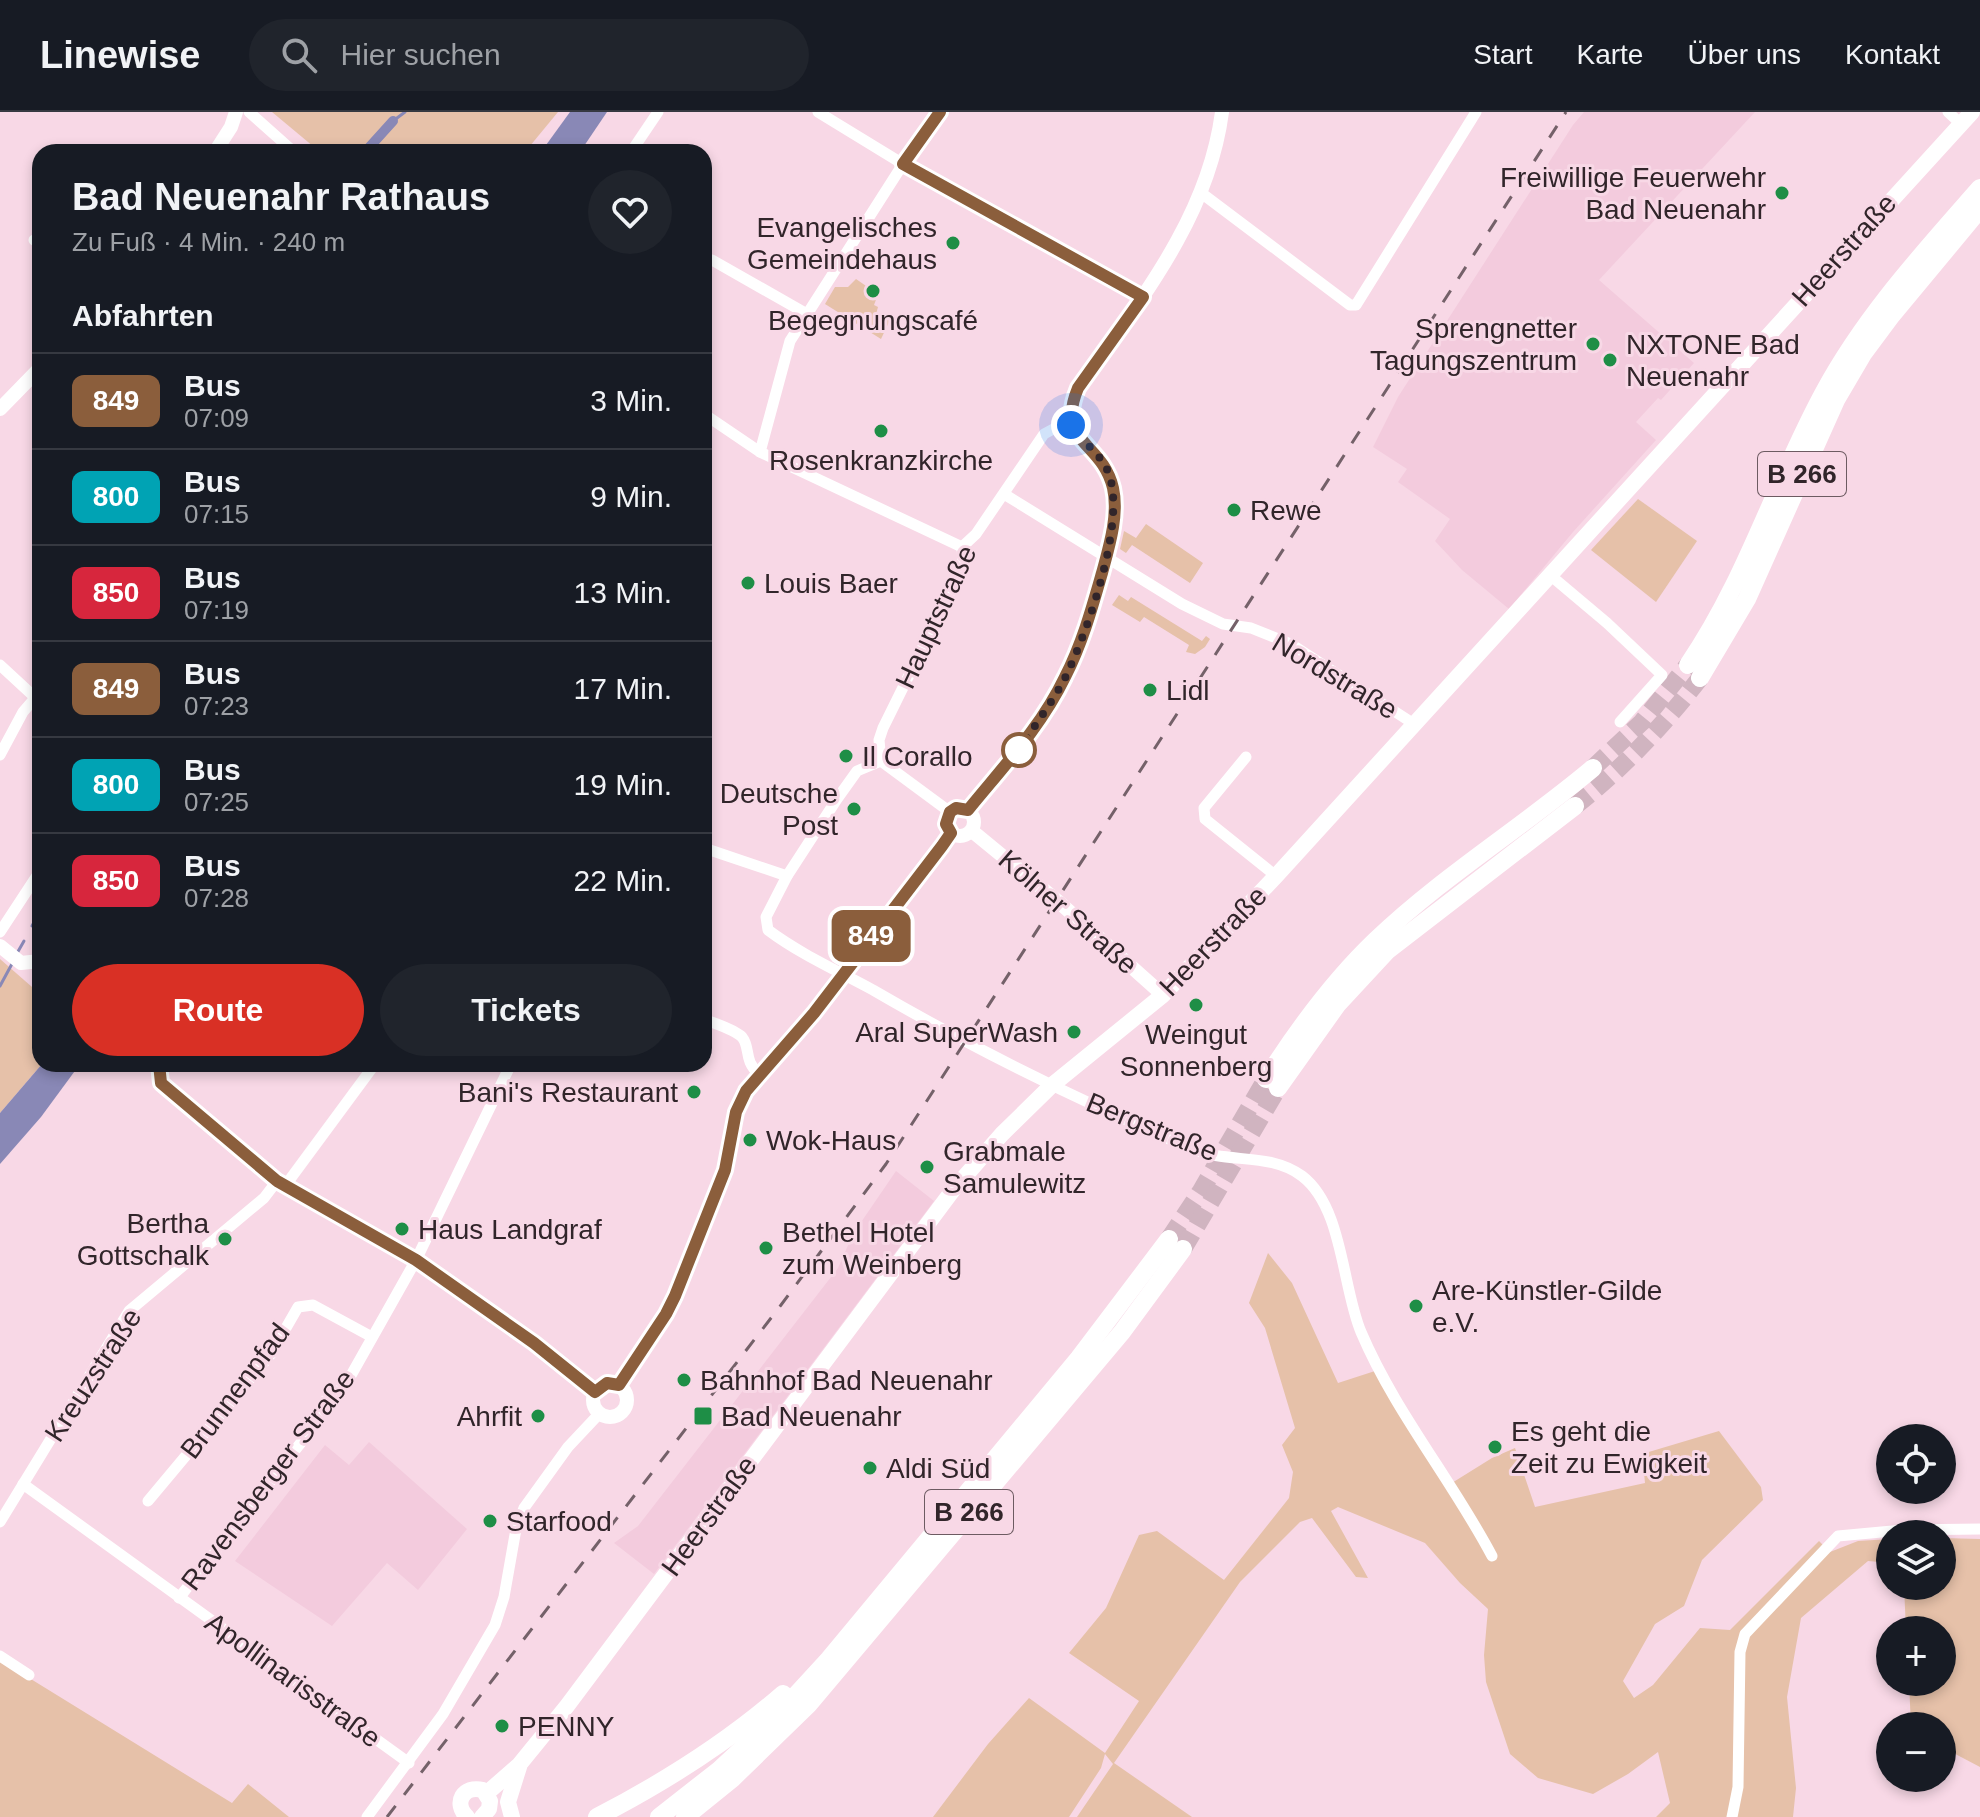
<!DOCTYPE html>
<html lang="de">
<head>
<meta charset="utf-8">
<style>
  body { margin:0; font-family:Helvetica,sans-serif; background:#20242c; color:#f1f3f6; height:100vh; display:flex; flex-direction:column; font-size:30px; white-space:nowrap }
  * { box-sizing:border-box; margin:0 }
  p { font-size:26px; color:#9ea1a6 }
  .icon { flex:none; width:44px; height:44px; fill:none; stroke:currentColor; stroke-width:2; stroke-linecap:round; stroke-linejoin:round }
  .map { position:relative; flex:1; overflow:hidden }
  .panel { position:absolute; left:32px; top:32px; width:680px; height:928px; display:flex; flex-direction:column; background:#171b24; border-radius:24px; box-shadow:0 4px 12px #0003 }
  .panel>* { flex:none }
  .badge { padding:0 16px; border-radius:12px; font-size:28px; line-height:52px }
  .tools { position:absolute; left:1876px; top:1312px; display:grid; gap:16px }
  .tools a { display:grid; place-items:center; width:80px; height:80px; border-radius:50%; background:#171b24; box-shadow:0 4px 12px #0003; font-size:40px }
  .you { position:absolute; width:40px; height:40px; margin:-20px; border:6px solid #fff; border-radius:50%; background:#1a73e8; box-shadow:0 0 0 12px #1a73e833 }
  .map>.badge { position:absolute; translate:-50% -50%; box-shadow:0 0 0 4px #fff }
  h2 { padding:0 40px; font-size:30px; line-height:72px }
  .round { display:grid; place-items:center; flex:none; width:84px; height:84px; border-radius:42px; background:#20242c }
  .headline { display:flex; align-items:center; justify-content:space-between; height:136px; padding:0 40px }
  h1 { font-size:38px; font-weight:700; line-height:60px }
  .cta { display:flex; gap:16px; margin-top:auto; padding:16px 40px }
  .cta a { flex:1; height:92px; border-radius:48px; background:#d93025; color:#fff; font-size:32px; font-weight:700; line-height:92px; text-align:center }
  .cta a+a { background:#20242c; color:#f1f3f6 }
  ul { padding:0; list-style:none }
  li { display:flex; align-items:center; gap:24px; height:96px; padding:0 40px; border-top:2px solid #363941 }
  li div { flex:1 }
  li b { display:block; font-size:30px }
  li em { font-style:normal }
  li .badge { min-width:88px; font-weight:700; text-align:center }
  header { display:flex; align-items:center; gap:48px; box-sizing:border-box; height:112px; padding:0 40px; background:#171b24; border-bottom:2px solid #363941 }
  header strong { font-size:38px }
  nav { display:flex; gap:44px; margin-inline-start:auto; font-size:28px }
  .search { width:560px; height:72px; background:#20242c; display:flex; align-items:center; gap:20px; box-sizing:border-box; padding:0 28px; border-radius:44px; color:#9ea1a6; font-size:30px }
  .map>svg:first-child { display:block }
  .built { fill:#f3cbdd }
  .green { fill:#e6c1a9 }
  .water { fill:#8988b6 }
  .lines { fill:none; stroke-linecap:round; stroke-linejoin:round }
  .stream { stroke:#8988b6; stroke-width:3 }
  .canal { stroke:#8988b6; stroke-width:10 }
  .trunk-tunnel { stroke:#d0b4c0; stroke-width:18; stroke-dasharray:18 9; stroke-linecap:butt }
  .minor { stroke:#fff; stroke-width:11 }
  .tertiary { stroke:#fff; stroke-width:14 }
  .secondary { stroke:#fff; stroke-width:16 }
  .trunk { stroke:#fff; stroke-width:18 }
  .rail { stroke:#746169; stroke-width:3; stroke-dasharray:14 14; stroke-linecap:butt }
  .line-casing { stroke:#fff; stroke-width:18 }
  .line { stroke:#8b5e3c; stroke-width:12 }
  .walk { stroke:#31252a; stroke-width:8; stroke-dasharray:0 14.4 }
  .poi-dot { fill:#1e8e46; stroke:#f8d8e6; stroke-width:3 }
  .stop-dot { fill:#fff; stroke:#8b5e3c; stroke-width:4 }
  .labels { text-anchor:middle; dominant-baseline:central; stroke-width:6; stroke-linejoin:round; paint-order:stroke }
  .shield { fill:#f8d8e6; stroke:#6d5b62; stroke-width:2 }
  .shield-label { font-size:26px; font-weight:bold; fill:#31252a }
  .poi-label { font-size:28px; fill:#31252a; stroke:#f8d8e6; text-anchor:start }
  .street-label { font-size:28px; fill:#31252a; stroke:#f8d8e6 }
</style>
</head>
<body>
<header>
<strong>Linewise</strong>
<div class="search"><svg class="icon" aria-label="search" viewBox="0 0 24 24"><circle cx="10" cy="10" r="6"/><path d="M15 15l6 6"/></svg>Hier suchen</div>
<nav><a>Start</a><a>Karte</a><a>Über uns</a><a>Kontakt</a></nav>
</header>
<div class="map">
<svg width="1980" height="1705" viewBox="0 0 1980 1705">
  <rect width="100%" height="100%" fill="#f8d8e6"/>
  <g class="built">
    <polygon points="1584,0 1755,0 1599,168 1694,251 1661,288 1658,286 1636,310 1656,328 1573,420 1509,497 1462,458 1435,429 1450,407 1398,370 1407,357 1373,335 1398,285 1573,13"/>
    <polygon points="896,1059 934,1089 654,1462 614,1431 638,1414 838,1156 853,1122"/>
    <polygon points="369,1330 467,1417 418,1478 387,1451 332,1514 235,1449 325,1333 349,1353"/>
  </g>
  <g class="green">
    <polygon points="272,0 558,0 525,40 320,40"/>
    <polygon points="856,167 869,176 867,181 877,185 874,193 878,195 876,202 890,208 881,227 825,192 835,175 848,175"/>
    <polygon points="1638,387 1697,429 1656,490 1591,438"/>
    <polygon points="1146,412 1203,451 1190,471 1132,433 1126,441 1120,437 1124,419 1136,426"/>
    <polygon points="1119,483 1128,489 1131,485 1202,529 1206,524 1210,527 1205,535 1195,542 1186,540 1189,533 1144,505 1140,510 1112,493"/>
    <polygon points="0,847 40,882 42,952 0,1001"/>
    <polygon points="1268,1141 1292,1171 1338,1271 1375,1259 1447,1374 1492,1346 1515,1336 1535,1395 1645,1371 1642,1342 1719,1319 1761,1375 1763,1388 1702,1448 1684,1494 1655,1512 1623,1569 1634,1586 1653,1573 1700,1516 1730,1518 1819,1429 1830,1440 1858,1429 1890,1427 1890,1451 1868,1449 1801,1506 1787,1585 1796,1676 1793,1705 1656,1705 1670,1691 1658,1640 1628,1662 1593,1682 1538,1666 1510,1642 1486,1570 1484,1543 1488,1497 1460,1471 1425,1431 1338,1395 1331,1399 1368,1466 1356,1465 1312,1406 1300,1410 1240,1470 1114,1651 1192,1705 1077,1705 1113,1652 1105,1642 1101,1656 1069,1705 933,1705 988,1632 1029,1586 1105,1641 1139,1589 1069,1541 1106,1496 1139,1423 1157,1419 1224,1468 1289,1386 1293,1360 1282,1333 1295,1316 1265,1216 1249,1191"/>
    <polygon points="1942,1426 1980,1427 1980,1655 1942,1635 1942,1614 1911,1614 1909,1570 1942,1570 1942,1518 1906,1518 1904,1474 1942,1474"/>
    <polygon points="0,1548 232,1691 248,1672 289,1705 0,1705"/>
  </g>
  <g class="water">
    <polygon points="570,0 607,0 580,40 541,40"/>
    <polygon points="42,952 80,952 41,1005 0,1052 0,1001"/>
  </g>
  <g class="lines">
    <g class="stream">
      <polyline points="393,9 405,0"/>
      <polyline points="32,814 40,799"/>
      <polyline points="16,843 24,829"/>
      <polyline points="0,874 13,850"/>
    </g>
    <polyline class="canal" points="365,40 393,9"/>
    <g class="trunk-tunnel">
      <polyline points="1593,656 1642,610 1688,553"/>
      <path d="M1575 694C1623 656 1663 614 1700 566"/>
      <polyline points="1169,1127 1201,1079 1266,967"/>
      <polyline points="1183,1137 1278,976"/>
    </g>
    <g class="minor">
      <polyline points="249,0 294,40"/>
      <polyline points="818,0 903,52 1143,185"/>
      <polyline points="1948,0 1961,12"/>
      <polyline points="631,40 658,0"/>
      <polyline points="1200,80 1350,193 1356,193 1476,0"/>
      <polyline points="34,128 40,128"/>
      <polyline points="712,148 807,202"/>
      <polyline points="704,302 760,340 962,435"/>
      <polyline points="760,340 790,229 903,52 940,0"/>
      <polyline points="1004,382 1182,492 1223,512 1251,516 1291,532 1414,612"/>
      <polyline points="1550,463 1607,511 1662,563 1620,610"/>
      <polyline points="0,553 40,590"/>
      <polyline points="0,643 23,600 35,586"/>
      <polyline points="1246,645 1204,696 1205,707 1276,764"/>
      <path d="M881 649 857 659 837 687 787 764 766 805 768 818C800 842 838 859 873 878 976 938 1082 990 1192 1037 1228 1052 1270 1040 1302 1064 1343 1095 1342 1175 1361 1220 1395 1300 1452 1368 1492 1444"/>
      <polyline points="881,649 879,628 883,616 955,470 963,452 962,435 976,422 1044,322 1057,315 1071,313"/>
      <polyline points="881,649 950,700"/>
      <polyline points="704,736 787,764"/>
      <polyline points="0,820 40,759"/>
      <path d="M704 907C715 912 734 917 742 925 751 936 743 948 759 962"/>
      <polyline points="285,1074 375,952"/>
      <polyline points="23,1372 409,1651"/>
      <polyline points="148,1389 271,1242 298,1195 313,1193 372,1225"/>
      <polyline points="0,1410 129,1199 264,1086 277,1069"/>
      <polyline points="179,1486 303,1328 325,1289 345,1274 416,1148 511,952"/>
      <polyline points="0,1544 29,1563"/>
      <polyline points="367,1705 443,1602 495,1513 504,1485 516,1417 524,1396 568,1335 599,1302"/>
      <polyline points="1732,1705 1738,1675 1740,1540 1745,1522 1838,1424 1903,1418 1980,1417"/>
    </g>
    <g class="tertiary">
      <polyline points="215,40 231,15 236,0"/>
      <polyline points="0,297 40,256"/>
      <circle cx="960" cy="710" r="14"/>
      <path d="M968 698C1003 655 1041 615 1066 565 1082 532 1092 496 1102 461 1109 435 1119 403 1113 376 1102 329 1055 332 1078 276 1138 191 1208 107 1222 0"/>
      <polyline points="972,719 1061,792 1163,883"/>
      <polyline points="0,834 21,851 40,849"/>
      <polyline points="159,952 161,971 277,1069 416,1148 534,1231 595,1280"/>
      <circle cx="610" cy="1288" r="17"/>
      <polyline points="619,1273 666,1202 675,1184 725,1058 736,1000 746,979 814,901 951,721"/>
    </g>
    <g class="secondary">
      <polyline points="487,1681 519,1653 567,1594 953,1078 1002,1022 1051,974 1163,883 1276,764 1972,0"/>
      <path d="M467 1705C453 1691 463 1673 483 1678L490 1689 489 1697 482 1705"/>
      <polyline points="512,1705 508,1690 519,1655"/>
    </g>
    <g class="trunk">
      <path d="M1688 553C1747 467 1775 370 1824 280 1865 204 1923 141 1980 76"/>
      <polyline points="1700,566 1747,487 1836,288 1863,242 1892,203 1980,97"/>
      <path d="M1266 967C1298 917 1333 869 1376 828 1443 764 1523 715 1593 656"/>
      <polyline points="1278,976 1337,893 1388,838 1575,694"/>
      <path d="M597 1705C661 1672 729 1629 783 1582"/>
      <polyline points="659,1705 719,1658 773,1608 829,1547 1079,1246 1169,1127"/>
      <polyline points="685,1705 732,1667 809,1592 1122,1220 1183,1137"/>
    </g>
    <polyline class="rail" points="387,1705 781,1193 886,1052 1566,0"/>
  </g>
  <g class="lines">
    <defs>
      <path id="line" d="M159 952 161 971 277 1069 416 1148 534 1231 595 1280 607 1271 619 1273 666 1202 675 1184 725 1058 736 1000 746 979 814 901 942 734 951 721 946 712 950 700 956 696 968 698C1003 655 1041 615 1065 565 1082 532 1092 496 1102 461 1109 435 1119 403 1113 376 1102 329 1055 331 1078 276L1143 185 903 52 940 0"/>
    </defs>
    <use href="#line" class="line-casing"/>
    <use href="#line" class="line"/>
    <path class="walk" d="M1019 638C1034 614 1052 591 1065 566 1087 521 1128 407 1108 360 1101 341 1081 330 1071 313"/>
  </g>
  <g class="poi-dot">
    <circle cx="1782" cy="81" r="8"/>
    <circle cx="953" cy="131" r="8"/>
    <circle cx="873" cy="179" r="8"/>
    <circle cx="1593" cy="232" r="8"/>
    <circle cx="1610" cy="248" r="8"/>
    <circle cx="881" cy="319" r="8"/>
    <circle cx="1234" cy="398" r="8"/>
    <circle cx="748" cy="471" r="8"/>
    <circle cx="1150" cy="578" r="8"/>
    <circle cx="846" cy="644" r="8"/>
    <circle cx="854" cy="697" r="8"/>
    <circle cx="1196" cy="893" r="8"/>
    <circle cx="1074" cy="920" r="8"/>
    <circle cx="694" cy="980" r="8"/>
    <circle cx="750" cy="1028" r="8"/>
    <circle cx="927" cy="1055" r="8"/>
    <circle cx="402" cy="1117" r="8"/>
    <circle cx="225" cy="1127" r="8"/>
    <circle cx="766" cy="1136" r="8"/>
    <circle cx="1416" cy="1194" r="8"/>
    <circle cx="684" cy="1268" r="8"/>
    <circle cx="538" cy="1304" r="8"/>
    <rect x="693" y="1294" width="20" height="20" rx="4"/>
    <circle cx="1495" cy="1335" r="8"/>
    <circle cx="870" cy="1356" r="8"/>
    <circle cx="490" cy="1409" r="8"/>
    <circle cx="502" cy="1614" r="8"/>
  </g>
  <circle class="stop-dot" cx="1019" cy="638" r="16"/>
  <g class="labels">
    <g class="shield">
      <rect x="1758" y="340" width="88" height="44" rx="6"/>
      <rect x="925" y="1378" width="88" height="44" rx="6"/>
    </g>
    <g class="shield-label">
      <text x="1802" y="362">B 266</text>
      <text x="969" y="1400">B 266</text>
    </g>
    <g class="poi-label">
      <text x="1766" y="65" text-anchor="end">Freiwillige Feuerwehr<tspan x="1766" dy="32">Bad Neuenahr</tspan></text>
      <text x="937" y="115" text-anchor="end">Evangelisches<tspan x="937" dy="32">Gemeindehaus</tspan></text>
      <text x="873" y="208" text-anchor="middle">Begegnungscafé</text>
      <text x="1577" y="216" text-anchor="end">Sprengnetter<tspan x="1577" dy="32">Tagungszentrum</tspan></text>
      <text x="1626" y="232">NXTONE Bad<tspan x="1626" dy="32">Neuenahr</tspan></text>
      <text x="881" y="348" text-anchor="middle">Rosenkranzkirche</text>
      <text x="1250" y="398">Rewe</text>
      <text x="764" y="471">Louis Baer</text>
      <text x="1166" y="578">Lidl</text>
      <text x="862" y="644">Il Corallo</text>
      <text x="838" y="681" text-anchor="end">Deutsche<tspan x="838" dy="32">Post</tspan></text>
      <text x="1058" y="920" text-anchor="end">Aral SuperWash</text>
      <text x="1196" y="922" text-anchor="middle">Weingut<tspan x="1196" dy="32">Sonnenberg</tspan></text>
      <text x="678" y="980" text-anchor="end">Bani's Restaurant</text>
      <text x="766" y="1028">Wok-Haus</text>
      <text x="943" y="1039">Grabmale<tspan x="943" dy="32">Samulewitz</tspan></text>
      <text x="209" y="1111" text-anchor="end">Bertha<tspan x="209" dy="32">Gottschalk</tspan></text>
      <text x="418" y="1117">Haus Landgraf</text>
      <text x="782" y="1120">Bethel Hotel<tspan x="782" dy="32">zum Weinberg</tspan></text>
      <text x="1432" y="1178">Are-Künstler-Gilde<tspan x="1432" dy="32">e.V.</tspan></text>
      <text x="700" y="1268">Bahnhof Bad Neuenahr</text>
      <text x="522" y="1304" text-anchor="end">Ahrfit</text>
      <text x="721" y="1304">Bad Neuenahr</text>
      <text x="1511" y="1319">Es geht die<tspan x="1511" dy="32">Zeit zu Ewigkeit</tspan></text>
      <text x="886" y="1356">Aldi Süd</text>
      <text x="506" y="1409">Starfood</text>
      <text x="518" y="1614">PENNY</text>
    </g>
    <g class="street-label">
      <text transform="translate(1844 138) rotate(-48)">Heerstraße</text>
      <text transform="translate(936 505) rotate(-65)">Hauptstraße</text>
      <text transform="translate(1335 564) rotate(31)">Nordstraße</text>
      <text transform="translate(1068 800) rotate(41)">Kölner Straße</text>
      <text transform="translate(1213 829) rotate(-46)">Heerstraße</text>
      <text transform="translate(1152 1015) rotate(22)">Bergstraße</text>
      <text transform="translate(93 1263) rotate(-57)">Kreuzstraße</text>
      <text transform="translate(235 1279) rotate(-53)">Brunnenpfad</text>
      <text transform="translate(268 1368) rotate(-53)">Ravensberger Straße</text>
      <text transform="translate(709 1404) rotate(-54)">Heerstraße</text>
      <text transform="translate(293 1568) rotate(36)">Apollinarisstraße</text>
    </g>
  </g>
</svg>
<div class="tools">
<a><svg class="icon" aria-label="locate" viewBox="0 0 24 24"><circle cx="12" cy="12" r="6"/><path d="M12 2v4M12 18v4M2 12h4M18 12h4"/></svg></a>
<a><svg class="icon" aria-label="layers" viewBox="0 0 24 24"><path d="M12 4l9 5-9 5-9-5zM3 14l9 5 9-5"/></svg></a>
<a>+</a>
<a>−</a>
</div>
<div class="you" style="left:1071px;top:313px"></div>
<b class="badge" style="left:871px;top:824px;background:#8b5e3c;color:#fff">849</b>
<section class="panel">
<div class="headline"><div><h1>Bad Neuenahr Rathaus</h1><p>Zu Fuß · 4 Min. · 240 m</p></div><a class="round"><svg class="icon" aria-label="heart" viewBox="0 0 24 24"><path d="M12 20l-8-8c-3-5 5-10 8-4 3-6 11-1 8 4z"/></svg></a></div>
<h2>Abfahrten</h2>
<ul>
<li><span class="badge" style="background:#8b5e3c;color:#fff">849</span><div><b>Bus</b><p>07:09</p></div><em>3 Min.</em></li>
<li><span class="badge" style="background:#00a3b4;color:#fff">800</span><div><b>Bus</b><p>07:15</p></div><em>9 Min.</em></li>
<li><span class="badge" style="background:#d7263d;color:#fff">850</span><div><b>Bus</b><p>07:19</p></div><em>13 Min.</em></li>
<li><span class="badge" style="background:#8b5e3c;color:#fff">849</span><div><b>Bus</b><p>07:23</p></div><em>17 Min.</em></li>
<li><span class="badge" style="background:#00a3b4;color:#fff">800</span><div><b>Bus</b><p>07:25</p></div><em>19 Min.</em></li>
<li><span class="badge" style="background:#d7263d;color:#fff">850</span><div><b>Bus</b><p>07:28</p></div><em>22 Min.</em></li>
</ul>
<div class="cta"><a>Route</a><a>Tickets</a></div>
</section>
</div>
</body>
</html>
